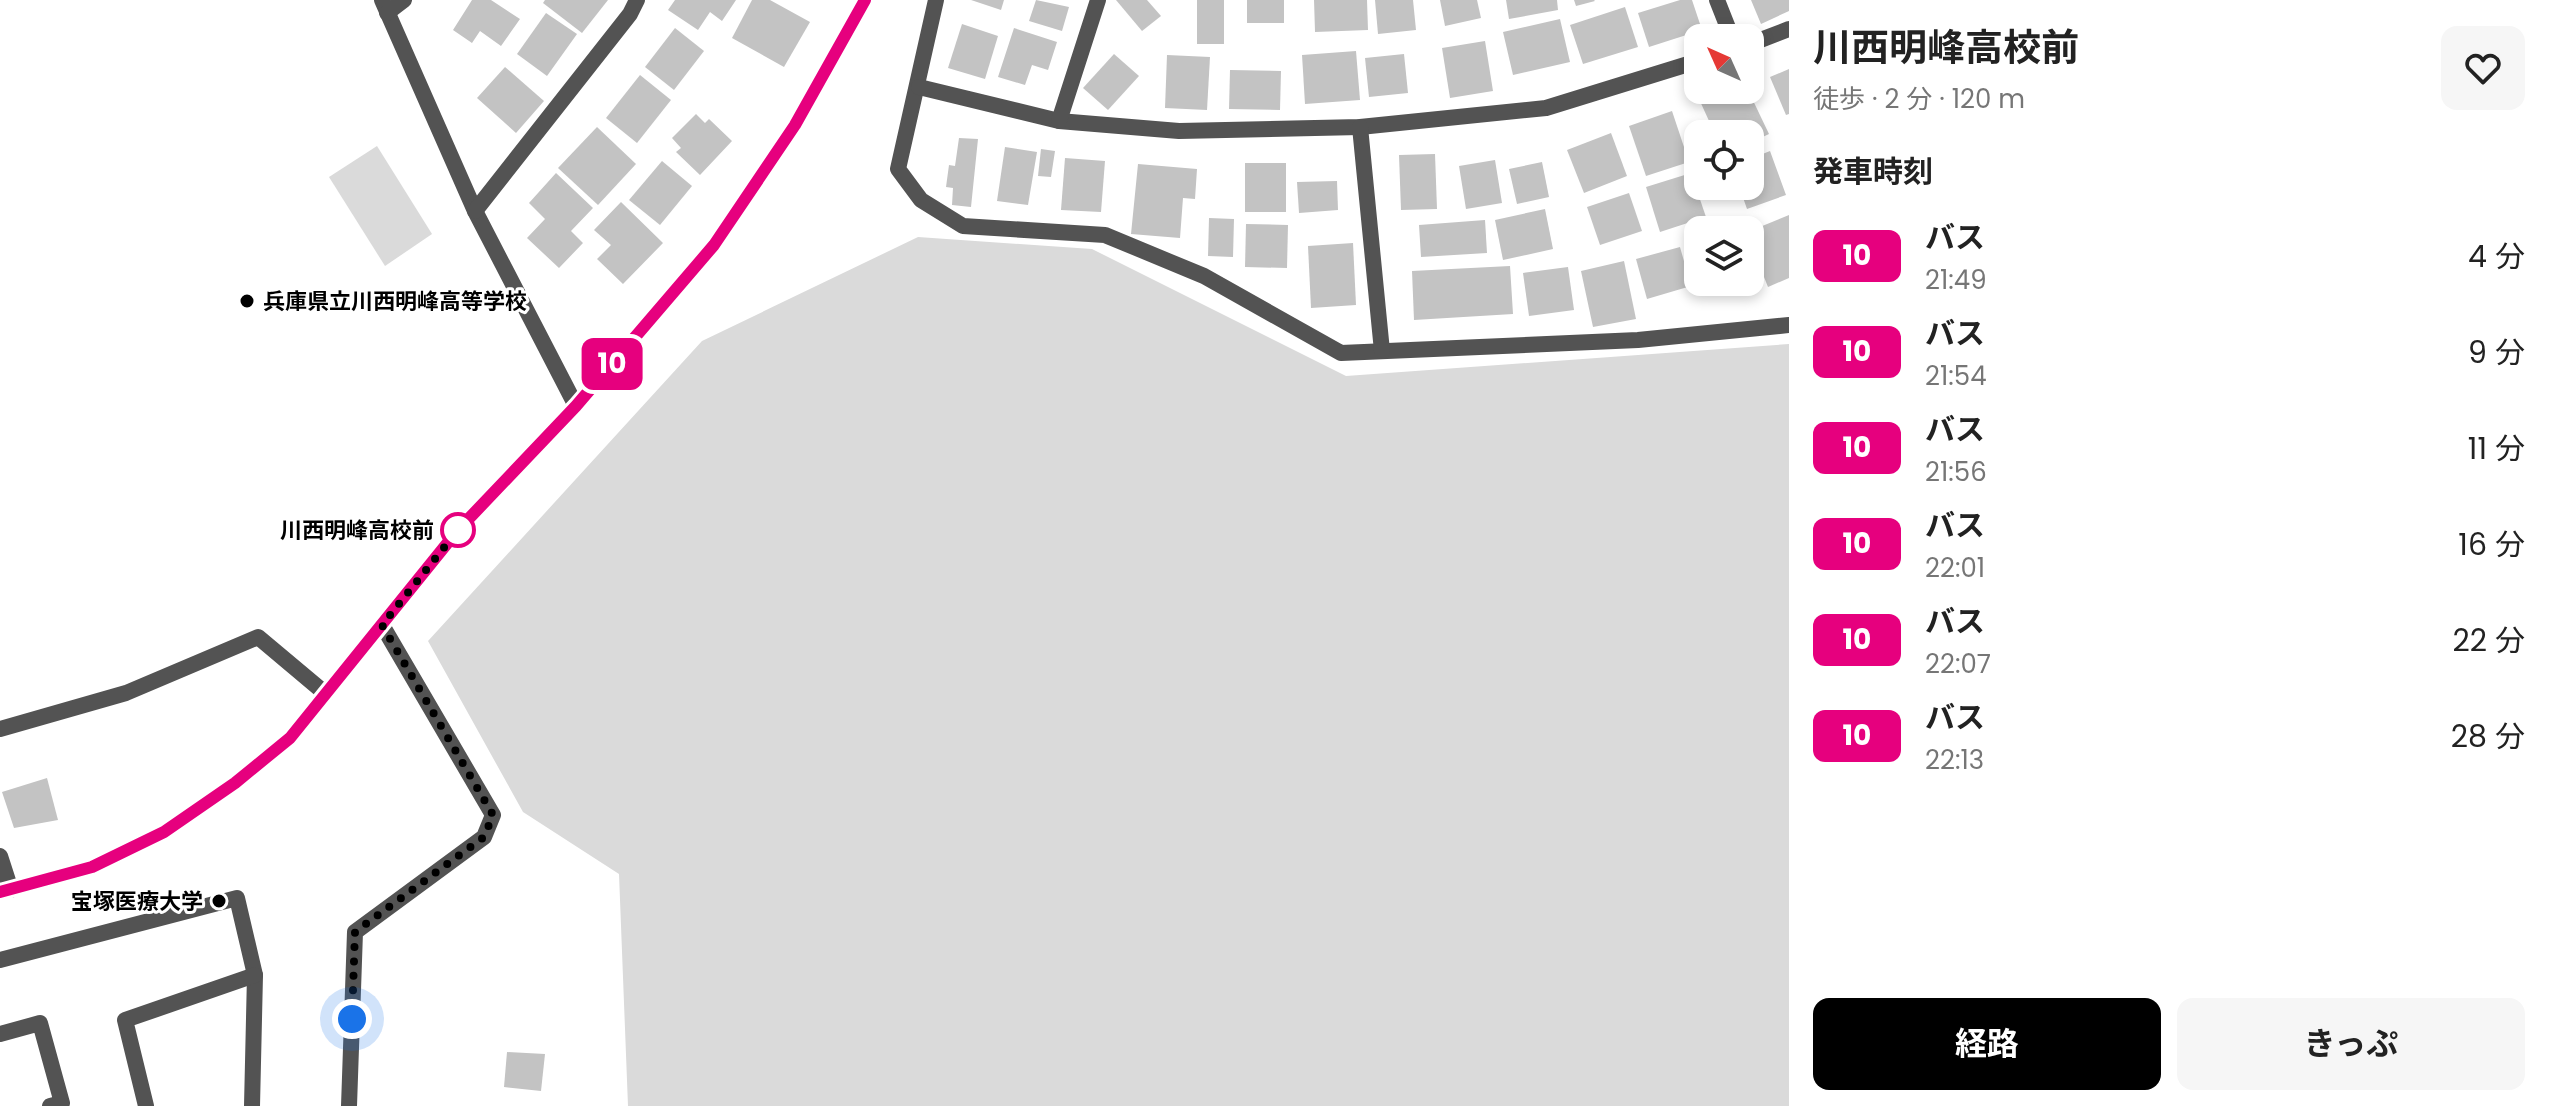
<!DOCTYPE html>
<html lang="ja">
<head>
<meta charset="utf-8">
<style>
  body { margin:0; font-family:Poppins,"Noto Sans JP",sans-serif; background:#f6f6f6; color:#222; height:100vh; display:flex; flex-direction:column; font-size:30px; white-space:nowrap }
  * { box-sizing:border-box; margin:0 }
  p { font-size:26px; color:#767676 }
  .icon { flex:none; width:44px; height:44px; fill:none; stroke:currentColor; stroke-width:2; stroke-linecap:round; stroke-linejoin:round }
  .map { position:relative; flex:1; overflow:hidden }
  .details { display:flex; flex-direction:column; background:#fff; width:760px }
  .details>* { flex:none }
  .badge { padding:0 16px; border-radius:12px; font-size:28px; line-height:52px }
  .needle { width:52px; rotate:315deg }
  .controls { position:absolute; left:1684px; top:24px; display:grid; gap:16px }
  .controls a { display:grid; place-items:center; width:80px; height:80px; border-radius:16px; background:#fff; box-shadow:0 4px 12px #0003; font-size:40px }
  .you { position:absolute; width:40px; height:40px; margin:-20px; border:6px solid #fff; border-radius:50%; background:#1a73e8; box-shadow:0 0 0 12px #1a73e833 }
  .map>.badge { position:absolute; translate:-50% -50%; box-shadow:0 0 0 4px #fff }
  h2 { padding:0 24px; font-size:30px; line-height:72px }
  .round { display:grid; place-items:center; flex:none; width:84px; height:84px; border-radius:16px; background:#f6f6f6 }
  .summary { display:flex; align-items:center; justify-content:space-between; height:136px; padding:0 24px }
  h1 { font-size:38px; font-weight:700; line-height:60px }
  .action { display:flex; gap:16px; margin-top:auto; padding:16px 24px }
  .action a { flex:1; height:92px; border-radius:16px; background:#000; color:#fff; font-size:32px; font-weight:700; line-height:92px; text-align:center }
  .action a+a { background:#f6f6f6; color:#222 }
  ul { padding:0; list-style:none }
  li { display:flex; align-items:center; gap:24px; height:96px; padding:0 24px }
  li div { flex:1 }
  li b { display:block; font-size:30px }
  li em { font-style:normal }
  li .badge { min-width:88px; font-weight:700; text-align:center }
  main { display:flex; flex:1; min-height:0 }
  .map>svg:first-child { display:block }
  .green { fill:#dadada }
  .building { fill:#c3c3c3 }
  .lines { fill:none; stroke-linecap:round; stroke-linejoin:round }
  .lane { stroke:#535353; stroke-width:16 }
  .street { stroke:#535353; stroke-width:16 }
  .secondary { stroke:#202020; stroke-width:16 }
  .line-casing { stroke:#fff; stroke-width:18 }
  .line { stroke:#e6007e; stroke-width:12 }
  .walk { stroke:#000; stroke-width:8; stroke-dasharray:0 14.4 }
  .poi-dot { fill:#000; stroke:#fff; stroke-width:3 }
  .stop-dot { fill:#fff; stroke:#e6007e; stroke-width:4 }
  .labels { text-anchor:middle; dominant-baseline:central; stroke-width:6; stroke-linejoin:round; paint-order:stroke }
  .poi-label { font-size:22px; font-weight:bold; fill:#000; stroke:#fff; text-anchor:start }
  .stop-label { font-size:22px; font-weight:bold; fill:#000; stroke:#fff; text-anchor:end }
</style>
</head>
<body>
<main>
<div class="map">
<svg width="1789" height="1106" viewBox="0 0 1789 1106">
  <rect width="100%" height="100%" fill="#fff"/>
  <g class="green">
    <polygon points="377,146 432,234 385,266 329,177"/>
    <polygon points="918,237 1092,249 1346,376 1789,344 1789,1106 628,1106 619,874 523,812 428,641 702,341"/>
  </g>
  <g class="building">
    <polygon points="472,0 491,0 520,19 501,46 480,31 472,43 453,30"/>
    <polygon points="545,0 608,0 582,33 543,3"/>
    <polygon points="675,0 736,0 722,21 710,12 698,30 668,10"/>
    <polygon points="752,0 770,0 810,22 784,67 732,38"/>
    <polygon points="971,0 1004,0 1001,10"/>
    <polygon points="1036,0 1069,7 1062,31 1029,21"/>
    <polygon points="1116,0 1147,0 1161,16 1142,31"/>
    <rect x="1197" y="0" width="27" height="44"/>
    <rect x="1247" y="0" width="37" height="23"/>
    <polygon points="1314,0 1367,0 1368,30 1315,32"/>
    <polygon points="1375,0 1413,0 1416,30 1378,34"/>
    <polygon points="1440,0 1477,0 1481,18 1445,26"/>
    <polygon points="1506,0 1557,0 1558,10 1509,19"/>
    <polygon points="1574,0 1594,0 1595,1 1576,6"/>
    <polygon points="1680,0 1692,0 1702,30 1649,47 1638,13"/>
    <polygon points="1751,0 1789,0 1789,11 1761,24"/>
    <polygon points="1625,7 1638,47 1583,64 1570,25"/>
    <polygon points="546,13 577,34 547,76 517,54"/>
    <polygon points="1560,19 1570,62 1513,75 1503,32"/>
    <polygon points="962,24 998,36 985,79 948,68"/>
    <polygon points="675,28 704,51 674,90 645,67"/>
    <polygon points="1014,28 1057,42 1048,70 1032,65 1025,85 998,77"/>
    <polygon points="1485,41 1493,91 1450,98 1442,48"/>
    <polygon points="1356,51 1360,100 1305,104 1302,55"/>
    <polygon points="1114,54 1139,76 1108,110 1083,88"/>
    <polygon points="1404,54 1408,93 1369,97 1365,58"/>
    <polygon points="1167,55 1210,57 1207,110 1165,108"/>
    <polygon points="505,67 544,101 516,133 477,98"/>
    <polygon points="1789,69 1789,114 1786,115 1770,77"/>
    <polygon points="1230,70 1281,71 1280,110 1229,109"/>
    <polygon points="640,75 671,100 637,143 606,118"/>
    <polygon points="1719,90 1748,90 1769,134 1750,143 1750,134 1715,134 1699,99"/>
    <polygon points="1672,111 1689,162 1646,176 1629,126"/>
    <polygon points="696,114 705,123 709,119 732,141 700,175 676,152 681,148 672,138"/>
    <polygon points="597,127 636,164 598,205 558,168"/>
    <polygon points="1611,133 1627,176 1584,193 1567,150"/>
    <polygon points="959,138 978,139 971,207 952,205 953,188 946,187 949,165 955,166"/>
    <polygon points="1005,147 1037,152 1028,205 997,201"/>
    <polygon points="1041,149 1055,151 1051,177 1038,176"/>
    <polygon points="1770,151 1786,195 1747,209 1739,186 1750,186 1750,159"/>
    <polygon points="1435,154 1437,209 1401,210 1399,155"/>
    <polygon points="1065,158 1105,161 1101,212 1061,210"/>
    <polygon points="1495,160 1502,203 1466,209 1459,166"/>
    <polygon points="662,161 692,186 660,225 629,200"/>
    <polygon points="1542,162 1549,197 1517,204 1509,169"/>
    <rect x="1245" y="163" width="41" height="49"/>
    <polygon points="1138,164 1197,169 1195,199 1183,198 1180,238 1131,234"/>
    <polygon points="556,173 593,208 571,231 583,243 559,268 527,238 545,219 529,203"/>
    <polygon points="1691,173 1706,217 1660,232 1646,187"/>
    <polygon points="1337,181 1338,210 1299,213 1297,182"/>
    <polygon points="1629,193 1642,231 1600,245 1587,207"/>
    <polygon points="621,202 663,243 623,284 597,259 611,245 594,230"/>
    <polygon points="1545,209 1553,249 1503,260 1495,220"/>
    <polygon points="1789,215 1789,278 1768,287 1750,242 1750,231"/>
    <polygon points="1209,218 1234,219 1233,257 1208,256"/>
    <polygon points="1485,220 1487,253 1421,257 1419,225"/>
    <polygon points="1246,224 1288,225 1287,268 1245,267"/>
    <polygon points="1353,243 1356,305 1311,308 1308,246"/>
    <polygon points="1698,243 1698,268 1697,268 1690,245"/>
    <polygon points="1680,247 1691,286 1647,299 1636,259"/>
    <polygon points="1624,261 1636,319 1593,327 1581,271"/>
    <polygon points="1510,266 1513,314 1414,320 1412,271"/>
    <polygon points="1568,267 1574,310 1529,316 1523,273"/>
    <polygon points="1702,282 1744,282 1744,283 1706,295"/>
    <polygon points="47,778 58,820 14,828 2,792"/>
    <polygon points="507,1052 545,1054 541,1091 504,1087"/>
  </g>
  <g class="lines">
    <g class="lane">
      <polyline points="0,960 237,898 255,975 252,1106"/>
      <polyline points="0,1034 40,1023 62,1103 50,1106"/>
      <polyline points="146,1106 125,1020 255,975"/>
    </g>
    <g class="street">
      <polyline points="382,0 475,211 576,406"/>
      <polyline points="936,0 898,169 921,200 963,226 1105,235 1204,276 1341,353 1638,340 1789,325"/>
      <polyline points="1717,0 1732,38"/>
      <polyline points="387,13 404,0"/>
      <polyline points="1750,44 1789,29"/>
      <polyline points="919,87 1059,121 1179,131 1360,127 1546,108 1698,61"/>
      <polyline points="1059,121 1098,0"/>
      <polyline points="1360,127 1382,351"/>
      <polyline points="475,211 630,14 637,0"/>
      <polyline points="0,729 126,693 258,637 326,694"/>
      <polyline points="0,856 11,890"/>
      <polyline points="349,1106 355,932 484,837 493,815 382,625"/>
    </g>
    <polyline class="secondary" points="0,892 92,867 164,832 235,783 290,738 458,530 576,406 714,245 795,125 865,0"/>
  </g>
  <g class="lines">
    <defs>
      <polyline id="line" points="0,892 92,867 164,832 235,783 290,738 458,530 576,406 714,245 795,125 865,0"/>
    </defs>
    <use href="#line" class="line-casing"/>
    <use href="#line" class="line"/>
    <polyline class="walk" points="352,1019 355,932 484,837 493,815 382,625 458,530"/>
  </g>
  <g class="poi-dot">
    <circle cx="247" cy="301" r="8"/>
    <circle cx="219" cy="901" r="8"/>
  </g>
  <circle class="stop-dot" cx="458" cy="530" r="16"/>
  <g class="labels">
    <g class="poi-label">
      <text x="263" y="301">兵庫県立川西明峰高等学校</text>
      <text x="203" y="901" text-anchor="end">宝塚医療大学</text>
    </g>
    <g class="stop-label">
      <text x="434" y="530">川西明峰高校前</text>
    </g>
  </g>
</svg>
<div class="controls">
<a><svg class="needle" viewBox="-14 -14 28 28"><path d="M0-13l5 13h-10z" fill="#e53935"/><path d="M0 13l5-13h-10z" fill="#767676"/></svg></a>
<a><svg class="icon" aria-label="locate" viewBox="0 0 24 24"><circle cx="12" cy="12" r="6"/><path d="M12 2v4M12 18v4M2 12h4M18 12h4"/></svg></a>
<a><svg class="icon" aria-label="layers" viewBox="0 0 24 24"><path d="M12 4l9 5-9 5-9-5zM3 14l9 5 9-5"/></svg></a>
</div>
<div class="you" style="left:352px;top:1019px"></div>
<b class="badge" style="left:612px;top:364px;background:#e6007e;color:#fff">10</b>
</div>
<section class="details">
<div class="summary"><div><h1>川西明峰高校前</h1><p>徒歩 · 2 分 · 120 m</p></div><a class="round"><svg class="icon" aria-label="heart" viewBox="0 0 24 24"><path d="M12 20l-8-8c-3-5 5-10 8-4 3-6 11-1 8 4z"/></svg></a></div>
<h2>発車時刻</h2>
<ul>
<li><span class="badge" style="background:#e6007e;color:#fff">10</span><div><b>バス</b><p>21:49</p></div><em>4 分</em></li>
<li><span class="badge" style="background:#e6007e;color:#fff">10</span><div><b>バス</b><p>21:54</p></div><em>9 分</em></li>
<li><span class="badge" style="background:#e6007e;color:#fff">10</span><div><b>バス</b><p>21:56</p></div><em>11 分</em></li>
<li><span class="badge" style="background:#e6007e;color:#fff">10</span><div><b>バス</b><p>22:01</p></div><em>16 分</em></li>
<li><span class="badge" style="background:#e6007e;color:#fff">10</span><div><b>バス</b><p>22:07</p></div><em>22 分</em></li>
<li><span class="badge" style="background:#e6007e;color:#fff">10</span><div><b>バス</b><p>22:13</p></div><em>28 分</em></li>
</ul>
<div class="action"><a>経路</a><a>きっぷ</a></div>
</section>
</main>
</body>
</html>
